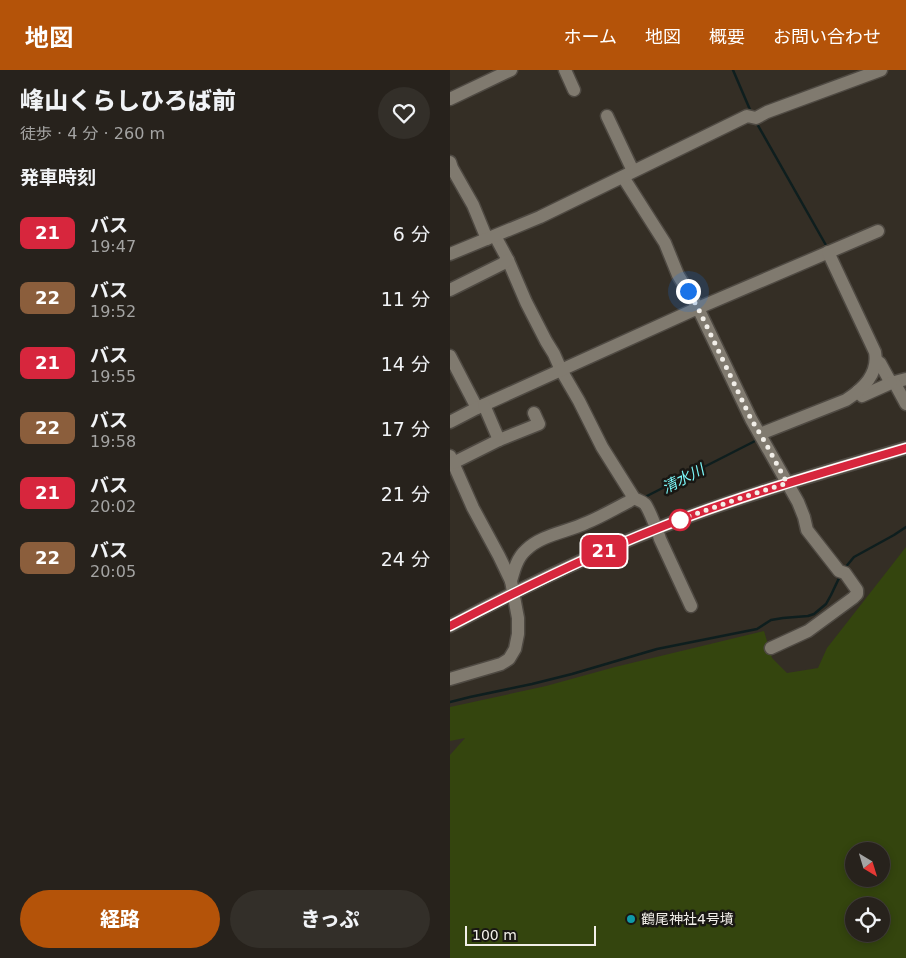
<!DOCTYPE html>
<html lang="ja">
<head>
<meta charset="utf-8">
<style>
  body { margin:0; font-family:"DejaVu Sans","Noto Sans JP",sans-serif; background:#332f29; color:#f1f3f6; height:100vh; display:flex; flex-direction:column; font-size:19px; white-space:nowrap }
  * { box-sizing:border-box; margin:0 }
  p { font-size:16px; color:#a4a4a3 }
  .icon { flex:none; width:28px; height:28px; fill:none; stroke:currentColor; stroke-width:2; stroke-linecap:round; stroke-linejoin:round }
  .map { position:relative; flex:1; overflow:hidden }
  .side { display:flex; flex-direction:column; background:#27221c; width:450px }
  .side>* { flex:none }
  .badge { padding:0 10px; border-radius:8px; font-size:18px; line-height:32px }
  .needle { width:32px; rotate:142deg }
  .fabs { position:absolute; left:395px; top:772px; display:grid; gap:10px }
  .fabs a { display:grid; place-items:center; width:45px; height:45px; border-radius:50%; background:#27221c; box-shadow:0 2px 8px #0003,0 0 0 1px #433f3b; font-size:25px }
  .scale { position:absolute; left:15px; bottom:12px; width:131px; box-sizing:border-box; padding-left:5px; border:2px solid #f2efe9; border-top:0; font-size:14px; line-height:18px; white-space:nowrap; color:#f2efe9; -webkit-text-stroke:4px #191713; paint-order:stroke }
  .you { position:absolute; width:25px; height:25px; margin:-12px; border:4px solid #fff; border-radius:50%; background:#1a73e8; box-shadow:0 0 0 8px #1a73e833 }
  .map>.badge { position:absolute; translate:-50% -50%; box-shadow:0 0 0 2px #fff }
  h2 { padding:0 20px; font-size:19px; line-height:45px }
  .round { display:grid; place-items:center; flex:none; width:52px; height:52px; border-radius:26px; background:#332f29 }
  .head { display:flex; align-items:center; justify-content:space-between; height:85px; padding:0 20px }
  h1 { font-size:24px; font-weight:800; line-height:38px }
  .primary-button { display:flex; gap:10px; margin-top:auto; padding:10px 20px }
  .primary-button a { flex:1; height:58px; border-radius:30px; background:#b45309; color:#fff; font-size:20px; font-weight:800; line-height:58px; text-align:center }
  .primary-button a+a { background:#332f29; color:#f1f3f6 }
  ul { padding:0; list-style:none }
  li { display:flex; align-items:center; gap:15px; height:65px; padding:0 20px }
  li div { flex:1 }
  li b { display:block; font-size:19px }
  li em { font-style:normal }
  li .badge { min-width:55px; font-weight:700; text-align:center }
  header { display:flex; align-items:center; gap:30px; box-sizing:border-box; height:70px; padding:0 25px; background:#b45309; color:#fff }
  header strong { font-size:24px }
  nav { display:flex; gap:28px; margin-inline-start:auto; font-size:18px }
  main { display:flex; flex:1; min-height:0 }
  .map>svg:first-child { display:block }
  .green { fill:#34450e; fill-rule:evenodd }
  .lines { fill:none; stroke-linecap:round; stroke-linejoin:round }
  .stream { stroke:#0e1e1e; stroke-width:2.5 }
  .minor-casing { stroke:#4f4a43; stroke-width:15 }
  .minor { stroke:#807a6f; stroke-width:12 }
  .line-casing { stroke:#fff; stroke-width:11 }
  .line { stroke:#d7263d; stroke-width:8 }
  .walk { stroke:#f2efe9; stroke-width:5; stroke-dasharray:0 9 }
  .stop-dot { fill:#fff; stroke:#d7263d; stroke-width:2.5 }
  .culture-dot { fill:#0f9aa8; stroke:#191713; stroke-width:2 }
  .labels { text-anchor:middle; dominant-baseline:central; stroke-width:5; stroke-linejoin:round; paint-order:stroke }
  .poi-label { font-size:14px; fill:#f2efe9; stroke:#191713; text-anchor:start }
  .water-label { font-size:15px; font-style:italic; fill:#7bf8fa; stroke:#191713 }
</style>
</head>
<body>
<header>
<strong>地図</strong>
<nav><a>ホーム</a><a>地図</a><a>概要</a><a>お問い合わせ</a></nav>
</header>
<main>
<section class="side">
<div class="head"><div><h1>峰山くらしひろば前</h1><p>徒歩 · 4 分 · 260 m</p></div><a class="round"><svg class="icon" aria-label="heart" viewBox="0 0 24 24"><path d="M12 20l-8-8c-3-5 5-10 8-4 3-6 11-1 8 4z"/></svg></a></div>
<h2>発車時刻</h2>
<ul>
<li><span class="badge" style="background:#d7263d;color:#fff">21</span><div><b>バス</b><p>19:47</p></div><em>6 分</em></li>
<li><span class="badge" style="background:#8b5e3c;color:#fff">22</span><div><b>バス</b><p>19:52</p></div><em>11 分</em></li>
<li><span class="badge" style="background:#d7263d;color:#fff">21</span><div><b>バス</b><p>19:55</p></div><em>14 分</em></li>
<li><span class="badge" style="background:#8b5e3c;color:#fff">22</span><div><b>バス</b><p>19:58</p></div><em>17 分</em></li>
<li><span class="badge" style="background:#d7263d;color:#fff">21</span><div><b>バス</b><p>20:02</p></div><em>21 分</em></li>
<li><span class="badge" style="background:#8b5e3c;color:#fff">22</span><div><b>バス</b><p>20:05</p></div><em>24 分</em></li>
</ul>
<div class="primary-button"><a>経路</a><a>きっぷ</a></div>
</section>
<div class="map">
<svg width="456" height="888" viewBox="0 0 456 888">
  <rect width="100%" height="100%" fill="#342e25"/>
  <path class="green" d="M456 477V888H0V685L15 668 0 671V637L96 616 165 597 314 561 322 588 337 603 368 598 377 578ZM404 781H431V809H404ZM404 836H431V864H404Z"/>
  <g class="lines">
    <g class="stream">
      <polyline points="283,0 301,42"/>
      <polyline points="306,52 377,177"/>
      <polyline points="193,428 309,369"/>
      <polyline points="394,499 404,487 444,465 456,457"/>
      <polyline points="0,632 20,627 82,614 122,604 207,579 307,559 321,550 333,548 358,546 364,544 376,534 381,525 390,506"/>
    </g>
    <defs>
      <g id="minor">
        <polyline points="115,0 124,20"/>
        <polyline points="0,29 61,0"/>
        <polyline points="157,46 183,101"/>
        <polyline points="0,92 2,98 23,135 37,169"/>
        <polyline points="173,107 215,173 228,205 248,238 301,349 348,432 354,447 357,460 389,501 395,503 407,520 407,524 403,528 358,561 321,578"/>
        <path d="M45 166 58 190 76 232 96 271 104 284 111 300 129 331 152 377 184 428C187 430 192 431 195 434 199 439 208 462 210 469L241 536"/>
        <polyline points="0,184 90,147 297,46 306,48 317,42 431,0"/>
        <polyline points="0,220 52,194 58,190"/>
        <polyline points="0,286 27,338"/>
        <polyline points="426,290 430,293 441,313 456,309"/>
        <polyline points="444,312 456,334"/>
        <polyline points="408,321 412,326 441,313"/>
        <polyline points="0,352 27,338 248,238 428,161"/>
        <path d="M310 364 396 330C413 319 429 304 425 282L378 182"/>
        <polyline points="49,370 89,354 84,343"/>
        <polyline points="0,386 23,438 49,486 61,511 68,548 68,564 65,579 59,589 51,594 0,609"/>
        <polyline points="3,393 49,370 34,335"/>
        <path d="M61 511C64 500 67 488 76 480 91 465 117 462 136 453 151 447 164 439 178 432L184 428"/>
        <path d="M0 556C67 520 135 487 206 459 288 426 372 403 456 378"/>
      </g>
    </defs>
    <use href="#minor" class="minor-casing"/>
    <use href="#minor" class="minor"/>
  </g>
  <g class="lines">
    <defs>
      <path id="line" d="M0 556C67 521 135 487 206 459 288 426 372 403 456 378"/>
    </defs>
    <use href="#line" class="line-casing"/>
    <use href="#line" class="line"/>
    <polyline class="walk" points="230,450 226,451 291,428 337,413 315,372 301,349 248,238 238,221"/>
  </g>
  <circle class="stop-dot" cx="230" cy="450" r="10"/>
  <circle class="culture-dot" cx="181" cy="849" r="5"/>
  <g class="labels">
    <g class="poi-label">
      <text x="191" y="849">鶴尾神社4号墳</text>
    </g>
    <g class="water-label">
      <text transform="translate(233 409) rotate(-27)">清水川</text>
    </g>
  </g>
</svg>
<div class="fabs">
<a><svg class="needle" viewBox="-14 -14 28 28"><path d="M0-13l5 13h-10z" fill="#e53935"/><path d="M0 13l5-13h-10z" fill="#a4a4a3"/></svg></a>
<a><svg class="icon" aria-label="locate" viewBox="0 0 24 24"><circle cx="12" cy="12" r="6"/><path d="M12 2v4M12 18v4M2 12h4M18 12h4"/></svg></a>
</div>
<div class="scale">100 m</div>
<div class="you" style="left:238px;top:221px"></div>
<b class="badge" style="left:154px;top:481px;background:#d7263d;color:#fff">21</b>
</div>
</main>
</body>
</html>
